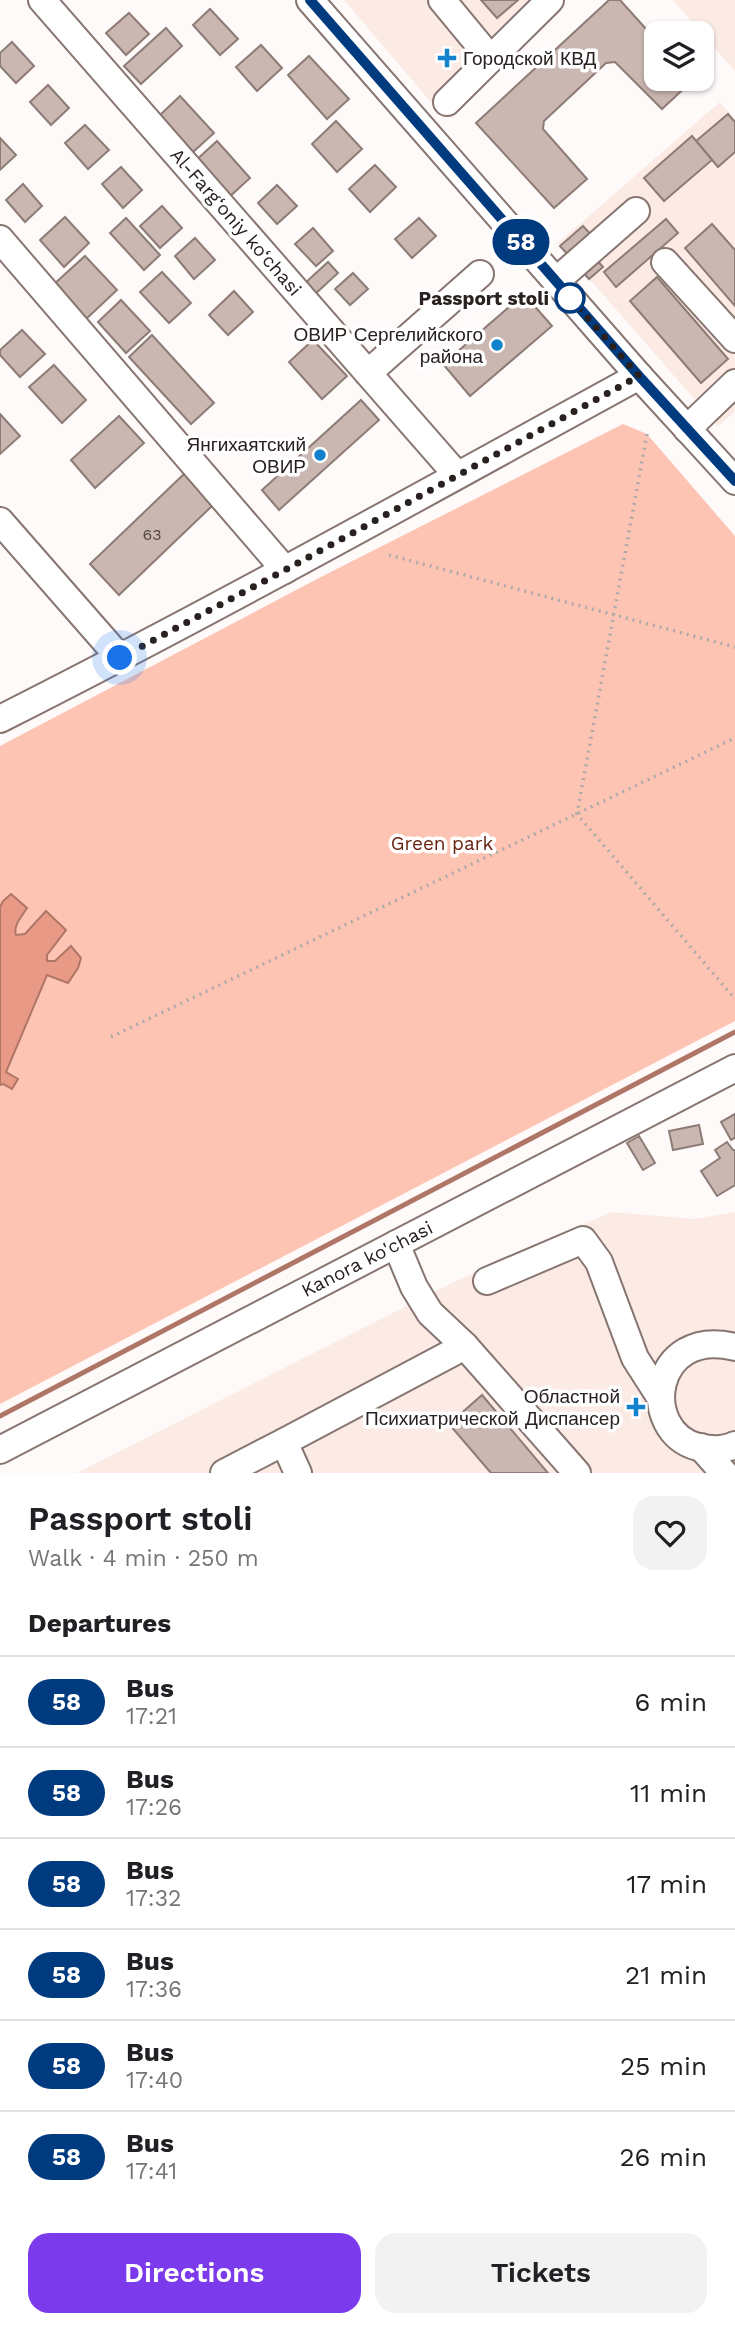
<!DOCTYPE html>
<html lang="en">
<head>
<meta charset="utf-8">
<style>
  body { margin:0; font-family:"Work Sans",sans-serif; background:#f2f2f2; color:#202124; height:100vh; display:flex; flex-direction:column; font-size:26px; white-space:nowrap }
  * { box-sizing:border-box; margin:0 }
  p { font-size:23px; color:#757577 }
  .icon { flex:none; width:38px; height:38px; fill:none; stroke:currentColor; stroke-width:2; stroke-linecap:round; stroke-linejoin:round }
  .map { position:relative; height:1473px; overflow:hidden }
  .drawer { display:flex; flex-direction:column; background:#fff; flex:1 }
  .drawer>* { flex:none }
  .badge { padding:0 14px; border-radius:23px; font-size:24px; line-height:46px }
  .tools { position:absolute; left:644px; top:21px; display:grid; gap:14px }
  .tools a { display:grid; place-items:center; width:70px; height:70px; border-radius:14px; background:#fff; box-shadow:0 2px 5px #0004; font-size:35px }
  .you { position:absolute; width:35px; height:35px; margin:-18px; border:5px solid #fff; border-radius:50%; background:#1a73e8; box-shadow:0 0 0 10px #1a73e833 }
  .map>.badge { position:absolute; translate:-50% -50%; box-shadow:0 0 0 4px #fff }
  h2 { padding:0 28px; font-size:26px; line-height:63px }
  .round { display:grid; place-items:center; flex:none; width:74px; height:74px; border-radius:21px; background:#f2f2f2 }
  .summary { display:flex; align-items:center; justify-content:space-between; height:119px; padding:0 28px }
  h1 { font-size:33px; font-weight:600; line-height:52px }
  .primary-button { display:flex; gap:14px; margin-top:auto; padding:14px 28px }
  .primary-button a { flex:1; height:80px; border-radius:21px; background:#7c3aed; color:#fff; font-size:28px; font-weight:600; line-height:80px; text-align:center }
  .primary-button a+a { background:#f2f2f2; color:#202124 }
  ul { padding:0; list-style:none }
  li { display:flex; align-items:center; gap:21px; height:91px; padding:0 28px; border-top:2px solid #e0e0e0 }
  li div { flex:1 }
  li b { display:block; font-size:26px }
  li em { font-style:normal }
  li .badge { min-width:77px; font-weight:700; text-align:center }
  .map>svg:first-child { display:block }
  .built { fill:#fceae5 }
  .green { fill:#fdc4b4 }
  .water { fill:#e99a86; stroke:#af7667; stroke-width:2 }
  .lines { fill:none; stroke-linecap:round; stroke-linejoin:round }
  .stream { stroke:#af7667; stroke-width:5 }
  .building { fill:#cbb7b1; stroke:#8d7b76; stroke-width:2 }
  .minor-casing { stroke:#877570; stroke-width:30 }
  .path { stroke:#afaaa8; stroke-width:3.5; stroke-dasharray:2 5; stroke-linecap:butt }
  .minor { stroke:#fff; stroke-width:26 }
  .line-casing { stroke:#fff; stroke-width:16 }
  .line { stroke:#003b80; stroke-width:10 }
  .walk { stroke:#29211f; stroke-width:7; stroke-dasharray:0 12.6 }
  .poi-dot { fill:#1182cb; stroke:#fff; stroke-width:2.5 }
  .stop-dot { fill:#fff; stroke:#003b80; stroke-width:3.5 }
  .labels { text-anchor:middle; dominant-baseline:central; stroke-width:7; stroke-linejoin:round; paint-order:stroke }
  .number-label { font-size:16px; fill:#524644 }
  .poi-label { font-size:19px; fill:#29211f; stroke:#fff; text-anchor:end }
  .street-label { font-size:19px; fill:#29211f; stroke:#fff }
  .stop-label { font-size:19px; font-weight:bold; fill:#29211f; stroke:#fff; text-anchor:end }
  .park-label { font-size:19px; fill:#682311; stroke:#fff }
</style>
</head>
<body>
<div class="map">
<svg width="735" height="1473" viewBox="0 0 735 1473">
  <rect width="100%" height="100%" fill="#fefaf9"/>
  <g class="built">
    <polygon points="344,0 561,0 442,115"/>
    <polygon points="673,0 735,0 735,71"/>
    <polygon points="720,102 735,120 735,412 718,426 558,243"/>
    <polygon points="612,1212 693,1219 735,1212 735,1473 77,1473 460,1279"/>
  </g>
  <polygon class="green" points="623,424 647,434 735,536 735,1021 0,1404 0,746 317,579"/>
  <path class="water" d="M11 894 27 908C22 916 13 925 16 935L25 934 46 911 66 930 47 955V961H55L71 946 81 958 78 968 68 983 47 975 6 1072 18 1079 12 1089 3 1084 0 1085V907L3 901Z"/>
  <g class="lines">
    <polyline class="stream" points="0,1416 735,1032"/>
  </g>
  <g class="building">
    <polygon points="481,0 518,0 497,18"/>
    <polygon points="609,0 620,0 656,40 656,79 693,80 662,109 615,62 606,63 544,121 543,129 587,179 554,208 476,123"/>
    <polygon points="210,9 238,39 220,55 193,25"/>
    <polygon points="129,13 149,34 126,55 106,33"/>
    <polygon points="166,28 182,46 141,84 124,66"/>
    <polygon points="12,42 34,66 16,83 0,66 0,53"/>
    <polygon points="261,45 282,68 257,91 236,67"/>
    <polygon points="309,56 349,99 327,119 288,75"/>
    <polygon points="48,85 69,108 51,125 30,102"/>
    <polygon points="180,96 214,133 193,152 159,116"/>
    <polygon points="728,114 735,122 735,152 718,167 696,141"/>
    <polygon points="336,121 362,149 337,172 312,144"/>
    <polygon points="85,125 109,150 88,169 65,143"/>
    <polygon points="692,136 712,160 664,201 644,178"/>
    <polygon points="0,138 16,155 0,170"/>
    <polygon points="217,141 250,178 227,199 193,163"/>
    <polygon points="375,165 396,187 370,212 349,189"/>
    <polygon points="121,167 142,190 123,208 102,184"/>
    <polygon points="23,184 42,206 25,222 6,200"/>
    <polygon points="277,185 297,206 277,224 258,203"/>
    <polygon points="162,206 182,228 160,248 140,226"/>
    <polygon points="65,217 89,243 64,267 40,240"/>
    <polygon points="126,218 160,255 144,270 110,233"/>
    <polygon points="419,218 436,236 412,258 395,239"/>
    <polygon points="666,219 678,233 616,287 604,272"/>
    <polygon points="712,224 735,250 735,306 685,248"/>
    <polygon points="583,226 593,237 570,257 560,246"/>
    <polygon points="313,228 333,251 316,266 295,244"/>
    <polygon points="195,238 215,260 194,279 175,256"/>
    <polygon points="85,256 117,290 85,320 53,285"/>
    <polygon points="596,259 603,267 589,279 582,271"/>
    <polygon points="328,262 338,273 314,295 304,284"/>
    <polygon points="162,272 191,303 169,323 140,292"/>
    <polygon points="353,273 368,289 350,305 335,289"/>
    <polygon points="657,277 728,359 701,383 630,301"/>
    <polygon points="234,291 253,312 228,335 209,315"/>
    <polygon points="524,294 552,326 470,396 443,364"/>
    <polygon points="121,300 150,331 126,353 98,322"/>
    <polygon points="22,330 45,354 20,377 0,355 0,350"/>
    <polygon points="152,335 214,403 191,424 129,357"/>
    <polygon points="313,340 347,376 322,399 289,362"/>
    <polygon points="54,365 86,400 62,423 29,387"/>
    <polygon points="361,400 379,420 279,510 262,490"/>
    <polygon points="0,414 20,436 0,454"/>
    <polygon points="119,416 144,443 95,488 71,460"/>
    <polygon points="184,474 213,505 119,595 90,564"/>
    <polygon points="735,1114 735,1138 731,1140 721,1122"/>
    <polygon points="699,1125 703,1144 673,1150 669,1131"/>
    <polygon points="639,1136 655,1163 643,1170 627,1143"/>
    <polygon points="727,1142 733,1150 735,1150 735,1185 717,1196 701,1171 720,1158 715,1150"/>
    <polygon points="482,1395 548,1473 491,1473 449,1424"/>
  </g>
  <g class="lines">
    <defs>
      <g id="minor">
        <polyline points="42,0 457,475"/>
        <polyline points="310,0 639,376 735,481"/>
        <polyline points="442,0 490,58"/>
        <polyline points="447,102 550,0"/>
        <polyline points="0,239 285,570"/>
        <polyline points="665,262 735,339"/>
        <polyline points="556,281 636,211"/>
        <polyline points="368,373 480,274"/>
        <polyline points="687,429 735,383"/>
        <polyline points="0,521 120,658"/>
        <path d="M0 719C216 610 427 492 639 376"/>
        <polyline points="396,1244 414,1287 430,1313 465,1346 577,1473"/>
        <polyline points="487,1281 583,1240 599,1262 635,1358 660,1397"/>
        <path d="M735 1347C652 1326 638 1431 698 1447 711 1450 723 1451 735 1445"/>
        <polyline points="701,1447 724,1473"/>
        <polyline points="0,1450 735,1068"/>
        <polyline points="224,1473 284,1442"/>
        <polyline points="298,1473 284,1442 465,1346"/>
      </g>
    </defs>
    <use href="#minor" class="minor-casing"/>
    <g class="path">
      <polyline points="647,434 577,814 735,999"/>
      <polyline points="389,555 735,647"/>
      <polyline points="111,1037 735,738"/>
    </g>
    <use href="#minor" class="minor"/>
  </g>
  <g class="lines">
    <defs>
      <polyline id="line" points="310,0 639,376 735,481"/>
    </defs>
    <use href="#line" class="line-casing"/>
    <use href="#line" class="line"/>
    <polyline class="walk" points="120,658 285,570 639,376 570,298"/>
  </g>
  <g class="poi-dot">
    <path d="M443.5 47.5h7v7h7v7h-7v7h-7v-7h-7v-7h7z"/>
    <circle cx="497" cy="345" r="7"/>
    <circle cx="320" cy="455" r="7"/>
    <path d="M632.5 1396.5h7v7h7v7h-7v7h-7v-7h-7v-7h7z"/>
  </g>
  <circle class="stop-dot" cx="570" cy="298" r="14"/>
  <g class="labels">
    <g class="number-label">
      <text x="152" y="534">63</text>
    </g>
    <g class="poi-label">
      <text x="463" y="58" text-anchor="start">Городской КВД</text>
      <text x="483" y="334">ОВИР Сергелийского<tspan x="483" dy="22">района</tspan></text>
      <text x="306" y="444">Янгихаятский<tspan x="306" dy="22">ОВИР</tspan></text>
      <text x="620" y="1396">Областной<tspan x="620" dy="22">Психиатрической Диспансер</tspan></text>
    </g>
    <g class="street-label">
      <text transform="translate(236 222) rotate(49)">Al-Farg‘oniy ko‘chasi</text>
      <text transform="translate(367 1259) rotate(-27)">Kanora ko'chasi</text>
    </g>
    <g class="stop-label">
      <text x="549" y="298">Passport stoli</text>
    </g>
    <g class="park-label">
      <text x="442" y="843">Green park</text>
    </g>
  </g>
</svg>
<div class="tools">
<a><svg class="icon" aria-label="layers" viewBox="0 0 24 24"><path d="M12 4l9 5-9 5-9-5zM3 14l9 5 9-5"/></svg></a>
</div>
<div class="you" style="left:120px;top:658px"></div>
<b class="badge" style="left:521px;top:242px;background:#003b80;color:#fff">58</b>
</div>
<section class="drawer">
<div class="summary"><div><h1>Passport stoli</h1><p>Walk · 4 min · 250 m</p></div><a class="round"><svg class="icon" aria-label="heart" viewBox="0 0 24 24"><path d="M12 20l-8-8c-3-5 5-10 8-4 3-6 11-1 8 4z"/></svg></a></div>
<h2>Departures</h2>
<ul>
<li><span class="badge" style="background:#003b80;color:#fff">58</span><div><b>Bus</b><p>17:21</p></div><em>6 min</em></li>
<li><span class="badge" style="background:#003b80;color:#fff">58</span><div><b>Bus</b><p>17:26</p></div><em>11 min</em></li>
<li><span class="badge" style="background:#003b80;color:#fff">58</span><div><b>Bus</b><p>17:32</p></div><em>17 min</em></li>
<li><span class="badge" style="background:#003b80;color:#fff">58</span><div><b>Bus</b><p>17:36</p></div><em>21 min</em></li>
<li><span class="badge" style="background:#003b80;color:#fff">58</span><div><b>Bus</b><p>17:40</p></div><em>25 min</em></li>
<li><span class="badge" style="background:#003b80;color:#fff">58</span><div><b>Bus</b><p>17:41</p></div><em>26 min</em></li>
</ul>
<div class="primary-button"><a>Directions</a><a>Tickets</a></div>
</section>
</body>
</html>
